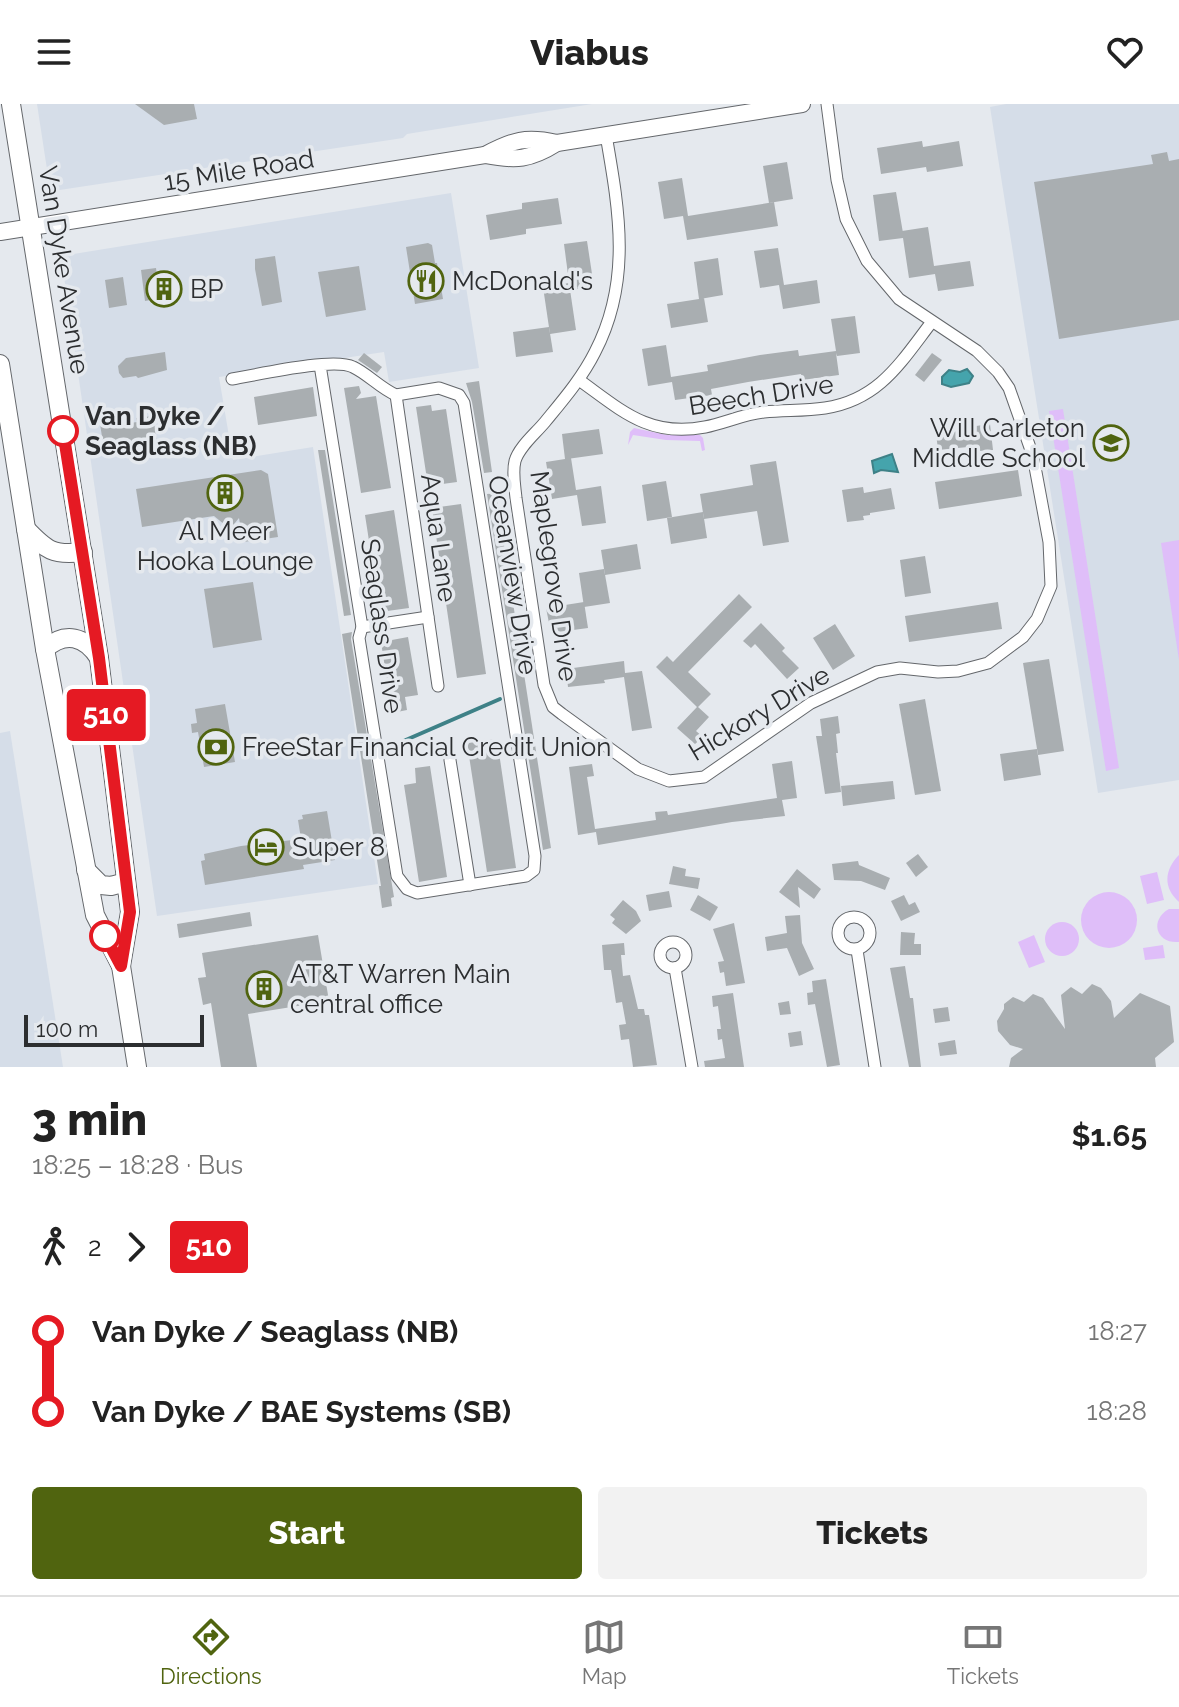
<!DOCTYPE html>
<html lang="en">
<head>
<meta charset="utf-8">
<style>
  body { margin:0; font-family:Raleway,sans-serif; background:#f2f2f2; color:#222; height:100vh; display:flex; flex-direction:column; font-size:30px; white-space:nowrap }
  * { box-sizing:border-box; margin:0 }
  p { font-size:26px; color:#767676 }
  .icon { flex:none; width:44px; height:44px; fill:none; stroke:currentColor; stroke-width:2; stroke-linecap:round; stroke-linejoin:round }
  .map { position:relative; height:963px; overflow:hidden }
  .side { display:flex; flex-direction:column; background:#fff; flex:1 }
  .side>* { flex:none }
  .badge { padding:0 16px; border-radius:6px; font-size:28px; line-height:52px }
  .scale { position:absolute; left:24px; bottom:20px; width:180px; box-sizing:border-box; padding-left:8px; border:4px solid #2c2e30; border-top:0; font-size:22px; line-height:28px; white-space:nowrap; color:#2c2e30; -webkit-text-stroke:6px #e5e9ee; paint-order:stroke }
  .map>.badge { position:absolute; translate:-50% -50%; box-shadow:0 0 0 4px #fff }
  .legs { display:flex; align-items:center; gap:12px; height:88px; padding:0 32px; font-size:26px }
  .legs p { margin-inline-start:auto }
  .headline { display:flex; align-items:center; justify-content:space-between; height:136px; padding:0 32px }
  h1 { font-size:44px; font-weight:800; line-height:60px }
  .cta { display:flex; gap:16px; margin-top:auto; padding:16px 32px }
  .cta a { flex:1; height:92px; border-radius:8px; background:#50640f; color:#fff; font-size:32px; font-weight:800; line-height:92px; text-align:center }
  .cta a+a { background:#f2f2f2; color:#222 }
  ul { padding:0 32px; list-style:none }
  li { display:flex; align-items:center; gap:28px; height:80px; font-size:30px }
  li i { display:grid; place-items:center; width:12px; height:100%; margin:0 10px; background:currentColor }
  li i::after { content:''; width:20px; height:20px; margin:-10px; border:6px solid; border-radius:50%; background:#fff }
  li p { margin-inline-start:auto }
  li:first-child i { background:linear-gradient(#0000 50%,currentColor 0) }
  li:last-child i { background:linear-gradient(currentColor 50%,#0000 0) }
  header { display:flex; justify-content:space-between; align-items:center; height:104px; padding:0 32px; background:#fff; font-size:36px; font-weight:800 }
  .dock { display:flex; justify-content:space-around; align-items:center; height:112px; border-top:2px solid #e0e0e0; background:#fff; font-size:22px; color:#767676 }
  .dock a { display:grid; justify-items:center; gap:4px }
  .dock .selected { color:#50640f }
  .map>svg:first-child { display:block }
  .built { fill:#d5dde8 }
  .green { fill:#dfbef9 }
  .water { fill:#45a4ac; stroke:#3e8187; stroke-width:2 }
  .lines { fill:none; stroke-linecap:round; stroke-linejoin:round }
  .stream { stroke:#3e8187; stroke-width:4 }
  .building { fill:#a9aeb1 }
  .street-casing { stroke:#64676b; stroke-width:13 }
  .secondary-casing { stroke:#64676b; stroke-width:18 }
  .primary-casing { stroke:#64676b; stroke-width:20 }
  .street { stroke:#fff; stroke-width:11 }
  .secondary { stroke:#fff; stroke-width:16 }
  .primary { stroke:#fff; stroke-width:18 }
  .line-1-casing { stroke:#fff; stroke-width:18 }
  .line-1 { stroke:#e51a23; stroke-width:12 }
  .stop-1-dot { fill:#fff; stroke:#e51a23; stroke-width:4 }
  .labels { text-anchor:middle; dominant-baseline:central; stroke-width:7; stroke-linejoin:round; paint-order:stroke }
  .street-label { font-size:26px; fill:#2c2e30; stroke:#e5e9ee }
  .poi-label { font-size:26px; fill:#2c2e30; stroke:#e5e9ee; text-anchor:start }
  .stop-label { font-size:26px; font-weight:bold; fill:#2c2e30; stroke:#e5e9ee; text-anchor:start }
</style>
</head>
<body>
<header><svg class="icon" aria-label="menu" viewBox="0 0 24 24"><path d="M4 6h16M4 12h16M4 18h16"/></svg>Viabus<svg class="icon" aria-label="heart" viewBox="0 0 24 24"><path d="M12 20l-8-8c-3-5 5-10 8-4 3-6 11-1 8 4z"/></svg></header>
<div class="map">
<svg width="1179" height="963" viewBox="0 0 1179 963">
  <rect width="100%" height="100%" fill="#e5e9ee"/>
  <g class="built">
    <polygon points="37,0 592,0 407,30 403,34 53,87 50,85"/>
    <polygon points="1006,0 1179,0 1179,676 1098,689 990,3"/>
    <polygon points="451,89 479,264 389,278 384,248 219,273 233,356 313,343 378,780 157,812 61,152"/>
    <polygon points="10,627 63,963 0,963 0,629"/>
  </g>
  <g class="green">
    <polygon points="1063,305 1119,664 1106,667 1049,307"/>
    <polygon points="634,324 667,331 700,331 703,334 705,346 702,347 700,337 666,336 633,331 628,341 630,328"/>
    <polygon points="1179,436 1179,556 1161,439"/>
    <path d="M1179 751V798C1163 784 1164 766 1179 751Z"/>
    <polygon points="1157,768 1164,796 1147,800 1140,772"/>
    <circle cx="1109" cy="816" r="28"/>
    <path d="M1169 805H1179V838C1156 840 1149 816 1169 805Z"/>
    <circle cx="1062" cy="835" r="17"/>
    <polygon points="1034,831 1045,858 1029,864 1018,838"/>
    <polygon points="1163,841 1165,854 1145,856 1143,844"/>
  </g>
  <g class="water">
    <polygon points="967,265 973,272 969,279 951,283 942,280 942,273 949,266 960,268"/>
    <polygon points="892,350 898,368 881,366 874,369 872,357"/>
  </g>
  <g class="lines">
    <polyline class="stream" points="392,642 500,595"/>
  </g>
  <g class="building">
    <polygon points="135,0 194,0 197,15 164,21"/>
    <polygon points="922,37 923,43 959,37 963,62 927,68 926,63 881,70 877,44"/>
    <polygon points="1167,48 1169,57 1179,55 1179,216 1059,235 1034,78 1153,60 1151,51"/>
    <polygon points="787,58 793,95 769,99 763,62"/>
    <polygon points="682,74 688,112 774,98 778,122 687,136 683,112 664,115 658,78"/>
    <polygon points="896,88 903,129 902,127 928,123 934,162 970,157 974,182 938,187 935,170 909,174 903,134 879,137 873,91"/>
    <polygon points="558,94 562,120 526,125 526,130 490,136 486,111 522,105 522,99"/>
    <polygon points="587,137 594,183 570,186 564,140"/>
    <polygon points="428,139 432,141 435,159 437,159 443,195 415,200 406,143"/>
    <polygon points="778,144 784,181 817,176 820,199 783,205 779,181 760,184 754,147"/>
    <polygon points="275,152 282,198 262,202 255,165 255,155"/>
    <polygon points="718,154 723,191 700,195 704,194 708,218 671,224 667,200 699,195 694,158"/>
    <polygon points="359,162 366,206 326,213 318,168"/>
    <polygon points="156,164 157,172 167,170 171,198 157,200 156,195 145,197 141,166"/>
    <polygon points="123,173 127,201 109,204 105,176"/>
    <polygon points="569,179 576,226 550,230 543,183"/>
    <polygon points="855,212 860,249 837,252 836,249 839,271 802,276 801,270 748,278 711,285 712,291 675,296 672,278 648,282 642,245 666,241 671,273 708,267 707,261 760,251 798,246 799,252 836,247 831,215"/>
    <polygon points="549,223 553,248 516,253 513,228"/>
    <polygon points="165,248 167,266 138,274 136,272 123,274 119,269 118,262 126,254"/>
    <polygon points="364,249 382,263 377,269 358,256"/>
    <polygon points="932,249 942,256 924,278 915,271"/>
    <polygon points="479,277 492,368 484,369 472,298 466,279"/>
    <polygon points="359,282 361,289 356,295 376,292 391,384 361,389 344,284"/>
    <polygon points="313,283 317,312 258,321 254,293"/>
    <polygon points="431,301 432,307 446,305 457,378 428,382 416,303"/>
    <polygon points="153,312 157,338 138,343 104,345 100,320 111,319 111,322 137,318 136,314"/>
    <polygon points="990,320 993,346 979,347 978,342 938,346 936,329 976,326 976,322"/>
    <polygon points="599,325 603,350 567,355 571,354 576,386 601,382 606,419 582,422 577,391 552,395 546,358 565,355 562,330"/>
    <polygon points="318,346 325,346 351,511 344,512"/>
    <polygon points="776,357 789,438 763,442 757,407 704,415 700,390 753,381 750,361"/>
    <polygon points="261,366 268,370 278,433 243,438 239,414 230,425 214,412 142,423 136,385"/>
    <polygon points="1018,366 1022,392 939,405 935,378"/>
    <polygon points="666,377 672,413 647,417 642,381"/>
    <polygon points="863,383 864,389 891,384 895,405 870,409 870,411 863,412 864,416 847,418 842,386"/>
    <polygon points="496,389 551,744 543,746 487,390"/>
    <polygon points="461,400 486,570 457,574 432,404"/>
    <polygon points="394,406 409,504 380,508 365,411"/>
    <polygon points="703,408 707,434 671,440 667,414"/>
    <polygon points="637,440 641,465 605,471 601,446"/>
    <polygon points="925,452 931,489 905,493 900,456"/>
    <polygon points="604,465 610,499 584,503 579,469"/>
    <polygon points="253,478 262,536 213,544 204,485"/>
    <polygon points="739,490 752,503 688,568 711,590 698,603 709,613 696,627 703,633 695,640 677,624 697,603 656,563 667,552 673,558"/>
    <polygon points="584,498 588,524 551,529 546,504"/>
    <polygon points="998,498 1002,525 909,538 905,512"/>
    <polygon points="761,519 785,544 782,547 799,564 787,575 755,540 751,544 743,537"/>
    <polygon points="835,520 855,552 833,566 813,534"/>
    <polygon points="352,528 351,535 394,793 391,794 392,802 382,804 379,782 381,782 342,530"/>
    <polygon points="408,533 418,591 405,593 407,606 392,609 381,538"/>
    <polygon points="1049,555 1064,647 1038,651 1023,559"/>
    <polygon points="624,557 625,569 642,567 652,624 632,627 624,573 604,576 605,579 568,583 566,565"/>
    <polygon points="925,595 941,687 915,691 899,600"/>
    <polygon points="225,600 235,658 204,663 198,628 192,629 191,620 197,619 195,605"/>
    <polygon points="838,612 840,629 836,630 838,649 836,649 841,688 825,690 816,632 822,632 820,615"/>
    <polygon points="497,635 516,764 487,768 467,639"/>
    <polygon points="1037,645 1041,671 1004,677 1000,650"/>
    <polygon points="792,657 797,694 782,696 785,712 732,718 598,741 596,728 578,731 569,663 592,660 594,672 587,673 595,725 656,716 655,708 667,707 668,711 777,694 772,660"/>
    <polygon points="430,662 447,773 419,778 404,681 416,679 415,664"/>
    <polygon points="893,677 895,695 843,702 841,682"/>
    <polygon points="327,707 335,756 303,761 304,765 205,781 201,757 205,756 204,750 241,742 301,735 298,716 303,715 302,711"/>
    <polygon points="918,750 928,763 916,773 906,759"/>
    <polygon points="858,757 859,761 890,774 885,786 861,777 834,776 832,760"/>
    <polygon points="673,762 686,765 685,772 700,774 698,785 669,780"/>
    <polygon points="797,765 821,785 814,795 798,783 800,804 779,788"/>
    <polygon points="669,787 672,803 649,807 646,791"/>
    <polygon points="698,791 718,803 710,817 690,806"/>
    <polygon points="904,791 909,801 915,798 920,808 901,817 891,797"/>
    <polygon points="623,796 636,807 641,817 626,830 612,819 615,815 610,811"/>
    <polygon points="250,808 252,822 179,834 177,820"/>
    <polygon points="800,811 802,839 814,865 799,872 787,844 767,847 765,833 787,829 785,812"/>
    <polygon points="734,819 745,879 726,882 724,868 720,869 718,858 724,857 713,825"/>
    <polygon points="901,828 915,829 914,840 921,840 921,851 900,851"/>
    <polygon points="318,831 329,897 248,910 257,963 221,963 211,899 203,901 198,874 206,873 202,849"/>
    <polygon points="624,839 625,851 621,851 623,872 630,871 638,905 644,905 645,911 649,911 657,961 633,963 629,935 621,936 619,921 626,920 622,898 616,899 611,866 604,866 602,841"/>
    <polygon points="905,862 910,894 913,894 921,963 909,963 890,864"/>
    <polygon points="826,875 840,961 827,963 815,900 808,901 807,889 813,888 812,877"/>
    <polygon points="1092,880 1101,884 1111,897 1114,914 1140,889 1170,902 1174,938 1155,954 1156,963 1009,963 1011,954 1023,945 1010,941 998,927 997,917 1004,905 1004,900 1013,893 1024,898 1033,890 1043,894 1065,925 1061,891 1071,883 1082,890"/>
    <polygon points="733,889 744,963 705,963 704,957 725,954 722,935 718,936 717,925 721,925 718,902 713,903 712,892"/>
    <polygon points="789,897 791,910 780,911 778,899"/>
    <polygon points="948,903 950,917 935,919 933,905"/>
    <polygon points="801,927 803,941 790,943 788,929"/>
    <polygon points="955,936 957,950 940,952 938,939"/>
  </g>
  <g class="lines">
    <defs>
      <g id="street">
        <path d="M606 31C619 106 632 177 595 248 582 274 563 296 545 318 535 330 519 343 515 357 512 369 515 383 516 394L544 581 553 603 562 610 638 665 669 677 704 673 811 599 877 568 900 564 938 568 958 567 988 559 1023 533 1037 515 1051 482 1049 438 1033 352 1009 284 998 268 977 247 899 195 867 157 846 115 837 76 827 0"/>
        <path d="M232 275C257 271 333 253 353 263 368 270 380 284 396 291L439 284 459 291 464 299 535 752 534 766 526 772 417 789 407 785 397 772 359 534 362 523 320 261"/>
        <path d="M579 276C621 306 649 334 705 323 725 319 744 310 764 308 785 306 805 307 825 304 879 296 901 258 931 219"/>
        <polyline points="396,291 438,582"/>
        <polyline points="362,523 428,513"/>
        <polyline points="450,656 470,781"/>
        <circle cx="854" cy="829" r="16"/>
        <circle cx="673" cy="851" r="13"/>
        <polyline points="857,846 875,963"/>
        <polyline points="675,864 692,963"/>
      </g>
      <g id="secondary">
        <path d="M485 51C516 57 530 56 557 39L802 0"/>
        <path d="M0 128 485 51C513 36 526 32 557 39"/>
      </g>
      <g id="primary">
        <polyline points="11,0 99,554 130,808 121,862"/>
        <polyline points="0,260 45,545 95,811 121,862 137,963"/>
        <path d="M26 425C46 446 53 452 83 448"/>
        <path d="M45 545C65 527 85 532 99 554"/>
        <polyline points="86,766 101,781 111,782 126,778"/>
      </g>
    </defs>
    <use href="#street" class="street-casing"/>
    <use href="#secondary" class="secondary-casing"/>
    <use href="#primary" class="primary-casing"/>
    <use href="#street" class="street"/>
    <use href="#secondary" class="secondary"/>
    <use href="#primary" class="primary"/>
  </g>
  <g class="lines">
    <defs>
      <polyline id="line-1" points="63,327 99,554 130,808 121,862 105,832"/>
    </defs>
    <use href="#line-1" class="line-1-casing"/>
    <use href="#line-1" class="line-1"/>
  </g>
  <defs>
    <symbol id="restaurant-ring" viewBox="-11 -11 22 22"><circle r="9.5" fill="#e5e9ee" stroke="#50640f" stroke-width="1.5"/><path d="M-5-6h1v4h1v-4h1v4h1v-4h1v5L-1.5 .5V6h-2V.5L-5-1ZM5-6V6H3V1.5H1.5Q1.5-4 5-6Z" fill="#50640f"/></symbol>
    <symbol id="building-ring" viewBox="-11 -11 22 22"><circle r="9.5" fill="#e5e9ee" stroke="#50640f" stroke-width="1.5"/><path d="M-4-6H4V6H1V3H-1V6H-4ZM-2.5-4.3h1.7v1.8h-1.7ZM.8-4.3h1.7v1.8H.8ZM-2.5-1h1.7V.8h-1.7ZM.8-1h1.7V.8H.8Z" fill="#50640f"/></symbol>
    <symbol id="school-ring" viewBox="-11 -11 22 22"><circle r="9.5" fill="#e5e9ee" stroke="#50640f" stroke-width="1.5"/><path d="M0-5L7-2L0 1L-7-2ZM-4 1L0 2.5L4 1V4Q0 6-4 4Z" fill="#50640f"/></symbol>
    <symbol id="bank-ring" viewBox="-11 -11 22 22"><circle r="9.5" fill="#e5e9ee" stroke="#50640f" stroke-width="1.5"/><path d="M-6-4H6V4H-6ZM0-2.3a2.3 2.3 0 1 0 0 4.6a2.3 2.3 0 1 0 0-4.6Z" fill="#50640f"/></symbol>
    <symbol id="hotel-ring" viewBox="-11 -11 22 22"><circle r="9.5" fill="#e5e9ee" stroke="#50640f" stroke-width="1.5"/><path d="M-6-4.5h1.5V1H6V5H4.5V3h-9V5H-6ZM-4 0a1.8 1.8 0 1 1 3.6 0ZM.5 0V-2.5h3Q6-2.5 6 0Z" fill="#50640f"/></symbol>
  </defs>
  <g fill-rule="evenodd">
    <use href="#restaurant-ring" x="406" y="157" width="40" height="40"/>
    <use href="#building-ring" x="144" y="165" width="40" height="40"/>
    <use href="#school-ring" x="1091" y="319" width="40" height="40"/>
    <use href="#building-ring" x="205" y="369" width="40" height="40"/>
    <use href="#bank-ring" x="196" y="623" width="40" height="40"/>
    <use href="#hotel-ring" x="246" y="723" width="40" height="40"/>
    <use href="#building-ring" x="244" y="865" width="40" height="40"/>
  </g>
  <g class="stop-1-dot">
    <circle cx="63" cy="327" r="14"/>
    <circle cx="105" cy="832" r="14"/>
  </g>
  <g class="labels">
    <g class="street-label">
      <text transform="translate(239 66) rotate(-9)">15 Mile Road</text>
      <text transform="translate(64 166) rotate(81)">Van Dyke Avenue</text>
      <text transform="translate(761 291) rotate(-9)">Beech Drive</text>
      <text transform="translate(439 434) rotate(82)">Aqua Lane</text>
      <text transform="translate(513 471) rotate(81)">Oceanview Drive</text>
      <text transform="translate(554 472) rotate(82)">Maplegrove Drive</text>
      <text transform="translate(382 522) rotate(82)">Seaglass Drive</text>
      <text transform="translate(759 609) rotate(-31)">Hickory Drive</text>
    </g>
    <g class="poi-label">
      <text x="452" y="177">McDonald's</text>
      <text x="190" y="185">BP</text>
      <text x="1085" y="324" text-anchor="end">Will Carleton<tspan x="1085" dy="30">Middle School</tspan></text>
      <text x="225" y="427" text-anchor="middle">Al Meer<tspan x="225" dy="30">Hooka Lounge</tspan></text>
      <text x="242" y="643">FreeStar Financial Credit Union</text>
      <text x="292" y="743">Super 8</text>
      <text x="290" y="870">AT&amp;T Warren Main<tspan x="290" dy="30">central office</tspan></text>
    </g>
    <g class="stop-label">
      <text x="85" y="312">Van Dyke /<tspan x="85" dy="30">Seaglass (NB)</tspan></text>
    </g>
  </g>
</svg>
<div class="scale">100 m</div>
<b class="badge" style="left:106px;top:611px;background:#e51a23;color:#fff">510</b>
</div>
<section class="side">
<div class="headline"><div><h1>3 min</h1><p>18:25 – 18:28 · Bus</p></div><b>$1.65</b></div>
<div class="legs"><svg class="icon" aria-label="walk" viewBox="0 0 24 24"><circle cx="13" cy="4" r="2"/><path d="M13 8l-2 6 4 7M11 14l-3 7M7 12l3-4h3l4 4"/></svg>2<svg class="icon" aria-label="forward" viewBox="0 0 24 24"><path d="M9 5l7 7-7 7"/></svg><b class="badge" style="background:#e51a23;color:#fff">510</b></div>
<ul>
<li><i style="color:#e51a23"></i><b>Van Dyke / Seaglass (NB)</b><p>18:27</p></li>
<li><i style="color:#e51a23"></i><b>Van Dyke / BAE Systems (SB)</b><p>18:28</p></li>
</ul>
<div class="cta"><a>Start</a><a>Tickets</a></div>
</section>
<nav class="dock">
<a class="selected"><svg class="icon" aria-label="directions" viewBox="0 0 24 24"><path d="M12 3l9 9-9 9-9-9zM9 14v-3h6M13 9l2 2-2 2"/></svg>Directions</a>
<a><svg class="icon" aria-label="map" viewBox="0 0 24 24"><path d="M3 6l6-2 6 2 6-2v14l-6 2-6-2-6 2zM9 4v14M15 6v14"/></svg>Map</a>
<a><svg class="icon" aria-label="tickets" viewBox="0 0 24 24"><path d="M3 7h18v10H3zM15 7v10"/></svg>Tickets</a>
</nav>
</body>
</html>
